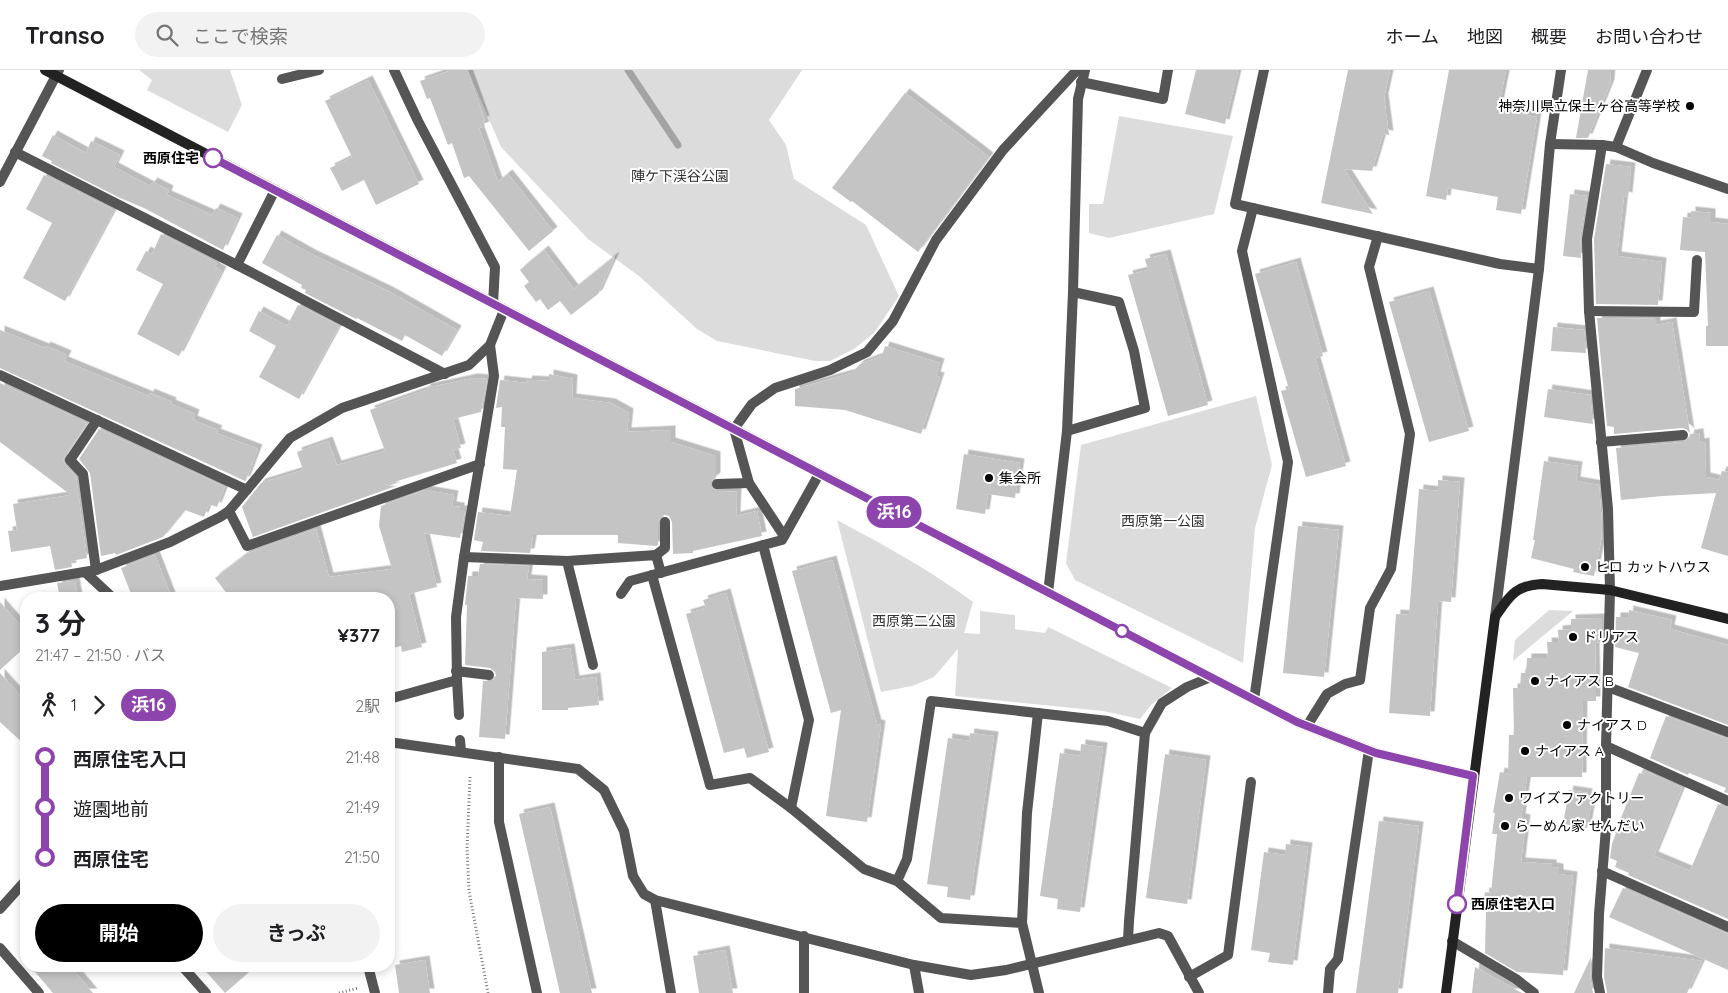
<!DOCTYPE html>
<html lang="ja">
<head>
<meta charset="utf-8">
<style>
  body { margin:0; font-family:Quicksand,"Noto Sans JP",sans-serif; background:#f2f2f2; color:#202124; height:100vh; display:flex; flex-direction:column; font-size:19px; white-space:nowrap }
  * { box-sizing:border-box; margin:0 }
  p { font-size:16px; color:#757577 }
  .icon { flex:none; width:28px; height:28px; fill:none; stroke:currentColor; stroke-width:2; stroke-linecap:round; stroke-linejoin:round }
  .map { position:relative; flex:1; overflow:hidden }
  .details { position:absolute; left:20px; top:522px; width:375px; height:380px; display:flex; flex-direction:column; background:#fff; border-radius:20px; box-shadow:0 2px 8px #0003 }
  .details>* { flex:none }
  .badge { padding:0 10px; border-radius:16px; font-size:18px; line-height:32px }
  .map>.badge { position:absolute; translate:-50% -50%; box-shadow:0 0 0 2px #fff }
  .legs { display:flex; align-items:center; gap:8px; height:55px; padding:0 15px; font-size:16px }
  .legs p { margin-inline-start:auto }
  .summary { display:flex; align-items:center; justify-content:space-between; height:85px; padding:0 15px }
  h1 { font-size:28px; font-weight:700; line-height:38px }
  .primary-button { display:flex; gap:10px; margin-top:auto; padding:10px 15px }
  .primary-button a { flex:1; height:58px; border-radius:30px; background:#000; color:#fff; font-size:20px; font-weight:700; line-height:58px; text-align:center }
  .primary-button a+a { background:#f2f2f2; color:#202124 }
  ul { padding:0 15px; list-style:none }
  li { display:flex; align-items:center; gap:18px; height:50px; font-size:19px }
  li i { display:grid; place-items:center; width:8px; height:100%; margin:0 6px; background:currentColor }
  li i::after { content:''; width:12px; height:12px; margin:-6px; border:4px solid; border-radius:50%; background:#fff }
  li p { margin-inline-start:auto }
  li:first-child i { background:linear-gradient(#0000 50%,currentColor 0) }
  li:last-child i { background:linear-gradient(currentColor 50%,#0000 0) }
  header { display:flex; align-items:center; gap:30px; box-sizing:border-box; height:70px; padding:0 25px; background:#fff; border-bottom:1px solid #e0e0e0 }
  header strong { font-size:24px }
  nav { display:flex; gap:28px; margin-inline-start:auto; font-size:18px }
  .search { width:350px; height:45px; background:#f2f2f2; display:flex; align-items:center; gap:12px; box-sizing:border-box; padding:0 18px; border-radius:28px; color:#757577; font-size:19px }
  .map>svg:first-child { display:block }
  .green { fill:#dcdcdc }
  .lines { fill:none; stroke-linecap:round; stroke-linejoin:round }
  .stream { stroke:#a3a3a3; stroke-width:7 }
  .building { fill:#c4c4c4; filter:url(#shadow) }
  .path { stroke:#777; stroke-width:3; stroke-dasharray:1 2.5; stroke-linecap:butt }
  .lane { stroke:#555; stroke-width:10 }
  .street { stroke:#555; stroke-width:10 }
  .secondary { stroke:#222; stroke-width:10 }
  .line-1-casing { stroke:#fff; stroke-width:11 }
  .line-1 { stroke:#8e44ad; stroke-width:8 }
  .poi-dot { fill:#000; stroke:#fff; stroke-width:2 }
  .stop-1-dot { fill:#fff; stroke:#8e44ad; stroke-width:2.5 }
  .labels { text-anchor:middle; dominant-baseline:central; stroke-width:4; stroke-linejoin:round; paint-order:stroke }
  .poi-label { font-size:14px; fill:#000; stroke:#fff; text-anchor:start }
  .stop-label { font-size:14px; font-weight:bold; fill:#000; stroke:#fff; text-anchor:end }
  .park-label { font-size:14px; fill:#333; stroke:#fff }
</style>
</head>
<body>
<header>
<strong>Transo</strong>
<div class="search"><svg class="icon" aria-label="search" viewBox="0 0 24 24"><circle cx="10" cy="10" r="6"/><path d="M15 15l6 6"/></svg>ここで検索</div>
<nav><a>ホーム</a><a>地図</a><a>概要</a><a>お問い合わせ</a></nav>
</header>
<div class="map">
<svg width="1728" height="923" viewBox="0 0 1728 923">
  <defs>
    <filter id="shadow"><feDropShadow dx="4.5" dy="-4.5" stdDeviation="0" flood-color="#0004"/></filter>
  </defs>
  <rect width="100%" height="100%" fill="#fff"/>
  <g class="green">
    <polygon points="139,0 230,0 242,35 228,62 147,20 152,10"/>
    <polygon points="468,0 802,0 769,50 786,75 794,109 866,155 899,226 874,263 854,279 830,291 815,291 717,271 697,259 639,206 588,169 501,77"/>
    <polygon points="1119,46 1233,66 1214,144 1109,168 1089,163 1089,134 1103,134"/>
    <polygon points="1256,326 1272,395 1255,458 1243,593 1075,510 1066,493 1081,375"/>
    <path d="M837 450C884 475 930 500 973 532L964 563 980 564V541L1015 545V559L1045 563 1048 557 1172 618 1151 635 1140 649 1103 641 955 626 958 579 934 607 912 616 881 622Z"/>
    <polygon points="1549,540 1573,541 1513,591 1515,570"/>
  </g>
  <g class="lines">
    <polyline class="stream" points="628,0 678,75"/>
  </g>
  <g class="building">
    <polygon points="452,0 467,0 485,50 483,51 485,56 479,58 498,112 508,104 553,161 529,181 469,106 464,108 452,73 448,75 430,28 427,29 420,11"/>
    <polygon points="1196,0 1238,0 1225,54 1185,44"/>
    <polygon points="1348,0 1390,0 1384,28 1389,65 1383,64 1372,101 1344,99 1373,144 1321,133"/>
    <polygon points="1449,0 1506,0 1498,40 1537,47 1521,144 1496,140 1498,127 1448,118 1446,130 1426,126"/>
    <polygon points="1588,0 1611,0 1610,14 1588,68 1576,68"/>
    <polygon points="368,10 419,114 376,135 364,110 342,121 330,98 352,87 325,31"/>
    <polygon points="905,23 989,87 918,182 852,131 851,132 832,118"/>
    <polygon points="53,65 86,83 91,71 120,85 114,97 150,116 153,112 169,120 167,125 212,145 216,138 238,148 223,180 144,138 120,128 51,93 52,91 42,86"/>
    <polygon points="1606,94 1631,97 1628,127 1624,126 1617,186 1662,192 1658,235 1596,234 1594,169"/>
    <polygon points="44,105 114,140 65,231 23,208 52,153 26,139"/>
    <polygon points="1570,124 1587,126 1580,168 1581,188 1563,186"/>
    <polygon points="1691,141 1711,143 1711,152 1728,154 1728,276 1706,276 1706,256 1708,256 1705,182 1680,180 1683,147 1691,148"/>
    <polygon points="161,164 217,193 215,197 222,201 179,286 137,264 163,214 136,200 146,181 152,184"/>
    <polygon points="277,165 311,184 390,222 457,260 442,286 405,265 402,271 357,248 356,249 346,244 305,223 306,220 301,218 302,215 262,193"/>
    <polygon points="544,180 574,219 615,186 598,224 571,245 560,231 548,240 540,229 536,232 524,216 529,212 520,200"/>
    <polygon points="1166,184 1208,335 1168,346 1128,205 1148,200 1145,189"/>
    <polygon points="1296,192 1323,286 1315,288 1346,396 1306,407 1281,321 1289,319 1255,204"/>
    <polygon points="1429,221 1469,361 1429,372 1389,232"/>
    <polygon points="298,235 339,256 299,329 259,307 276,276 249,261 259,241 287,256"/>
    <polygon points="1597,248 1656,249 1656,255 1672,252 1690,363 1686,359 1682,358 1614,364 1614,357 1607,356"/>
    <polygon points="1553,257 1584,260 1586,283 1551,281"/>
    <polygon points="0,260 45,278 46,276 67,285 64,291 149,326 150,323 172,332 171,334 195,344 193,350 218,360 216,363 258,379 246,410 245,411 0,298"/>
    <polygon points="885,276 940,293 936,306 940,307 921,364 845,340 795,336 795,319 852,303 860,294 882,286"/>
    <polygon points="549,304 573,309 572,328 611,333 629,343 627,362 671,360 671,372 716,386 716,407 711,411 711,417 717,421 737,422 736,446 757,441 762,466 693,481 693,483 673,484 672,452 669,446 665,445 661,446 658,452 658,475 656,476 618,473 618,465 533,465 530,483 481,481 483,472 474,470 478,442 510,446 517,400 503,399 505,357 501,357 502,337 496,338 500,310 527,313 528,310 549,311"/>
    <polygon points="473,308 487,309 481,342 453,349 461,378 453,380 457,393 384,415 396,416 253,467 242,437 261,413 303,400 297,382 328,371 337,395 385,381 370,340 426,320 426,318"/>
    <polygon points="0,313 87,353 63,389 65,395 76,407 87,488 71,491 72,497 55,500 50,476 11,482 8,461 17,460 13,434 71,425 0,372"/>
    <polygon points="1548,319 1590,325 1593,354 1544,347"/>
    <polygon points="99,359 225,417 217,437 209,434 204,447 185,440 163,467 116,485 115,483 101,486 90,403 79,389"/>
    <polygon points="1699,363 1700,373 1705,372 1706,407 1719,410 1722,401 1728,402 1728,486 1701,478 1716,423 1663,426 1621,430 1616,378 1684,372 1689,368 1690,364"/>
    <polygon points="964,384 1020,393 1015,428 988,424 985,444 956,439"/>
    <polygon points="1544,391 1578,396 1576,411 1599,415 1602,455 1601,471 1594,506 1573,502 1574,499 1531,488 1535,470 1533,470"/>
    <polygon points="1438,410 1460,412 1451,532 1438,531 1430,646 1389,643 1396,544 1409,545 1419,419 1438,421"/>
    <polygon points="425,420 454,425 452,436 460,437 460,440 465,440 460,468 424,463 437,517 409,524 422,577 402,582 401,576 389,579 389,529 231,529 215,508 248,483 316,459 329,507 392,499 379,456 381,436"/>
    <polygon points="1298,456 1339,460 1324,607 1283,603"/>
    <polygon points="155,485 172,529 133,529 121,498"/>
    <polygon points="832,490 877,654 881,655 867,752 826,746 841,640 831,643 792,501"/>
    <polygon points="480,494 529,496 527,509 543,510 543,529 516,528 505,669 479,667 483,611 492,611 496,606 495,602 490,598 465,595 467,535 465,535 468,506 478,506"/>
    <polygon points="75,511 78,529 60,529 57,513"/>
    <polygon points="726,523 769,682 747,688 744,678 724,683 686,544 706,538 703,530"/>
    <polygon points="0,532 26,562 26,576 0,600"/>
    <polygon points="1629,540 1672,550 1670,559 1728,575 1728,655 1628,617 1639,583 1615,577 1616,547 1628,547"/>
    <polygon points="1602,548 1602,573 1595,572 1596,631 1583,631 1582,707 1527,707 1521,748 1526,749 1521,792 1552,794 1552,797 1559,798 1559,804 1573,806 1563,905 1517,902 1485,883 1486,841 1483,841 1485,822 1491,823 1497,764 1492,764 1495,743 1493,743 1500,702 1508,704 1509,665 1514,665 1513,618 1520,618 1521,603 1526,603 1527,588 1548,588 1547,572 1559,572 1558,560 1571,559 1571,549"/>
    <polygon points="570,578 575,610 596,607 599,635 568,638 568,640 542,640 542,582"/>
    <polygon points="0,603 26,632 26,676 0,652"/>
    <polygon points="1666,646 1728,669 1728,723 1724,722 1726,718 1689,703 1688,705 1650,688"/>
    <polygon points="970,663 994,666 970,830 947,827 948,817 927,814 948,668 969,671"/>
    <polygon points="1081,674 1103,677 1080,842 1057,839 1058,829 1040,826 1060,683 1080,686"/>
    <polygon points="1165,684 1206,690 1187,834 1146,828"/>
    <polygon points="1645,701 1682,718 1654,786 1690,801 1718,734 1728,738 1728,849 1628,805 1629,803 1615,797 1617,791 1610,788 1612,774 1616,763 1615,763 1639,703 1643,704"/>
    <polygon points="1569,720 1588,723 1587,728 1592,729 1587,758 1563,754"/>
    <polygon points="550,737 592,923 560,923 519,744"/>
    <polygon points="1379,751 1419,756 1398,923 1356,923"/>
    <polygon points="1286,774 1308,777 1293,895 1268,892 1270,883 1251,880 1264,782 1285,785"/>
    <polygon points="1623,818 1728,864 1728,900 1609,847"/>
    <polygon points="1605,878 1702,891 1687,923 1607,923 1604,906"/>
    <polygon points="725,880 733,923 699,923 693,886"/>
    <polygon points="1591,887 1590,907 1593,923 1574,923"/>
    <polygon points="425,890 430,923 399,923 395,895"/>
    <polygon points="30,896 70,896 93,923 53,923"/>
    <polygon points="201,896 256,896 225,923"/>
    <polygon points="1475,897 1522,923 1523,923 1472,923"/>
  </g>
  <g class="lines">
    <g class="path">
      <polyline points="470,707 467,778 469,821 488,923"/>
      <polyline points="339,923 358,918"/>
    </g>
    <g class="lane">
      <polyline points="282,9 319,0"/>
      <polyline points="1081,12 1163,29 1168,0"/>
      <polyline points="1602,75 1587,169 1589,241 1608,439 1610,520"/>
      <polyline points="15,82 237,195 445,304"/>
      <polyline points="1253,138 1242,181 1288,392 1254,630"/>
      <polyline points="237,195 275,120"/>
      <polyline points="1589,241 1694,242 1697,190"/>
      <polyline points="1067,361 1145,338 1134,281 1119,232 1073,222"/>
      <polyline points="1601,372 1683,365"/>
      <polyline points="717,414 749,413"/>
      <polyline points="229,441 247,476 480,394"/>
      <polyline points="784,466 749,413 734,359 752,334 775,318 830,300 867,282 893,251 936,170 1003,80 1077,0"/>
      <polyline points="763,475 809,650 791,738"/>
      <polyline points="656,485 665,478 665,452"/>
      <polyline points="464,487 567,491 656,485 661,503"/>
      <polyline points="567,491 593,595"/>
      <polyline points="96,500 83,404 70,390 97,350"/>
      <polyline points="85,502 114,529"/>
      <polyline points="652,505 710,715 750,708 791,738 864,799 897,811 941,848 1022,853 1039,923"/>
      <polyline points="621,524 630,511 782,470 819,404"/>
      <polyline points="456,601 489,605"/>
      <polyline points="389,629 457,610 459,645"/>
      <polyline points="1307,656 1327,624 1345,614 1360,610 1370,538 1391,499 1410,364 1369,197 1378,166"/>
      <polyline points="1145,663 1162,633 1187,617 1211,607"/>
      <polyline points="460,670 461,681"/>
      <polyline points="1606,676 1728,731"/>
      <polyline points="499,687 499,752 537,923"/>
      <polyline points="1602,801 1728,857"/>
      <polyline points="897,811 907,789 931,631 1108,651 1145,663 1129,851 1128,870"/>
      <polyline points="655,830 671,923"/>
      <polyline points="1022,853 1027,743 1038,643"/>
      <polyline points="0,878 39,923"/>
      <polyline points="914,895 919,923"/>
      <polyline points="182,896 206,923"/>
      <polyline points="368,896 375,923"/>
      <polyline points="1189,907 1228,885 1251,712"/>
      <polyline points="804,923 804,866"/>
      <polyline points="1328,923 1330,899 1338,889 1369,680"/>
    </g>
    <g class="street">
      <polyline points="394,0 418,51 495,197 493,234"/>
      <polyline points="1264,0 1235,134 1500,194 1539,199"/>
      <polyline points="1550,74 1602,75 1616,77 1647,0"/>
      <polyline points="1616,77 1653,93 1728,119"/>
      <polyline points="0,112 59,0"/>
      <polyline points="0,305 247,420"/>
      <polyline points="0,516 96,500 170,472 220,447 229,441 290,368 342,338 469,295 490,275 504,240"/>
      <polyline points="1048,523 1067,361 1073,222 1078,29 1085,0"/>
      <polyline points="1495,547 1539,199 1550,74 1561,0"/>
      <polyline points="457,610 456,547 464,487 494,306 490,275"/>
      <polyline points="1608,617 1728,662"/>
      <polyline points="389,672 578,699 604,720 624,761 633,806 644,824 655,830 914,895 971,905 1006,900 1159,863 1168,866 1199,923"/>
      <polyline points="0,839 26,810"/>
      <polyline points="1452,871 1516,909 1534,923"/>
      <polyline points="1600,923 1597,907 1599,844 1606,758 1606,676 1610,520"/>
    </g>
    <g class="secondary">
      <polyline points="45,0 1297,652 1376,683 1473,706"/>
      <path d="M1446 923 1495 547C1509 527 1515 515 1542 514L1610 520 1728 549"/>
    </g>
  </g>
  <g class="lines">
    <defs>
      <polyline id="line-1" points="213,88 1297,652 1376,683 1473,706 1457,834"/>
    </defs>
    <use href="#line-1" class="line-1-casing"/>
    <use href="#line-1" class="line-1"/>
  </g>
  <g class="poi-dot">
    <circle cx="1690" cy="36" r="5"/>
    <circle cx="989" cy="408" r="5"/>
    <circle cx="1585" cy="497" r="5"/>
    <circle cx="1573" cy="567" r="5"/>
    <circle cx="1535" cy="611" r="5"/>
    <circle cx="1567" cy="655" r="5"/>
    <circle cx="1525" cy="681" r="5"/>
    <circle cx="1509" cy="728" r="5"/>
    <circle cx="1505" cy="756" r="5"/>
  </g>
  <g class="stop-1-dot">
    <circle cx="213" cy="88" r="9"/>
    <circle cx="1122" cy="561" r="6"/>
    <circle cx="1457" cy="834" r="9"/>
  </g>
  <g class="labels">
    <g class="poi-label">
      <text x="1680" y="36" text-anchor="end">神奈川県立保土ヶ谷高等学校</text>
      <text x="999" y="408">集会所</text>
      <text x="1595" y="497">ヒロ カットハウス</text>
      <text x="1583" y="567">ドリアス</text>
      <text x="1545" y="611">ナイアス B</text>
      <text x="1577" y="655">ナイアス D</text>
      <text x="1535" y="681">ナイアス A</text>
      <text x="1519" y="728">ワイズファクトリー</text>
      <text x="1515" y="756">らーめん家 せんだい</text>
    </g>
    <g class="stop-label">
      <text x="199" y="88">西原住宅</text>
      <text x="1471" y="834" text-anchor="start">西原住宅入口</text>
    </g>
    <g class="park-label">
      <text x="680" y="106">陣ケ下渓谷公園</text>
      <text x="1163" y="451">西原第一公園</text>
      <text x="914" y="551">西原第二公園</text>
    </g>
  </g>
</svg>
<b class="badge" style="left:894px;top:442px;background:#8e44ad;color:#fff">浜16</b>
<section class="details">
<div class="summary"><div><h1>3 分</h1><p>21:47 – 21:50 · バス</p></div><b>¥377</b></div>
<div class="legs"><svg class="icon" aria-label="walk" viewBox="0 0 24 24"><circle cx="13" cy="4" r="2"/><path d="M13 8l-2 6 4 7M11 14l-3 7M7 12l3-4h3l4 4"/></svg>1<svg class="icon" aria-label="forward" viewBox="0 0 24 24"><path d="M9 5l7 7-7 7"/></svg><b class="badge" style="background:#8e44ad;color:#fff">浜16</b><p>2駅</p></div>
<ul>
<li><i style="color:#8e44ad"></i><b>西原住宅入口</b><p>21:48</p></li>
<li><i style="color:#8e44ad"></i><span>遊園地前</span><p>21:49</p></li>
<li><i style="color:#8e44ad"></i><b>西原住宅</b><p>21:50</p></li>
</ul>
<div class="primary-button"><a>開始</a><a>きっぷ</a></div>
</section>
</div>
</body>
</html>
